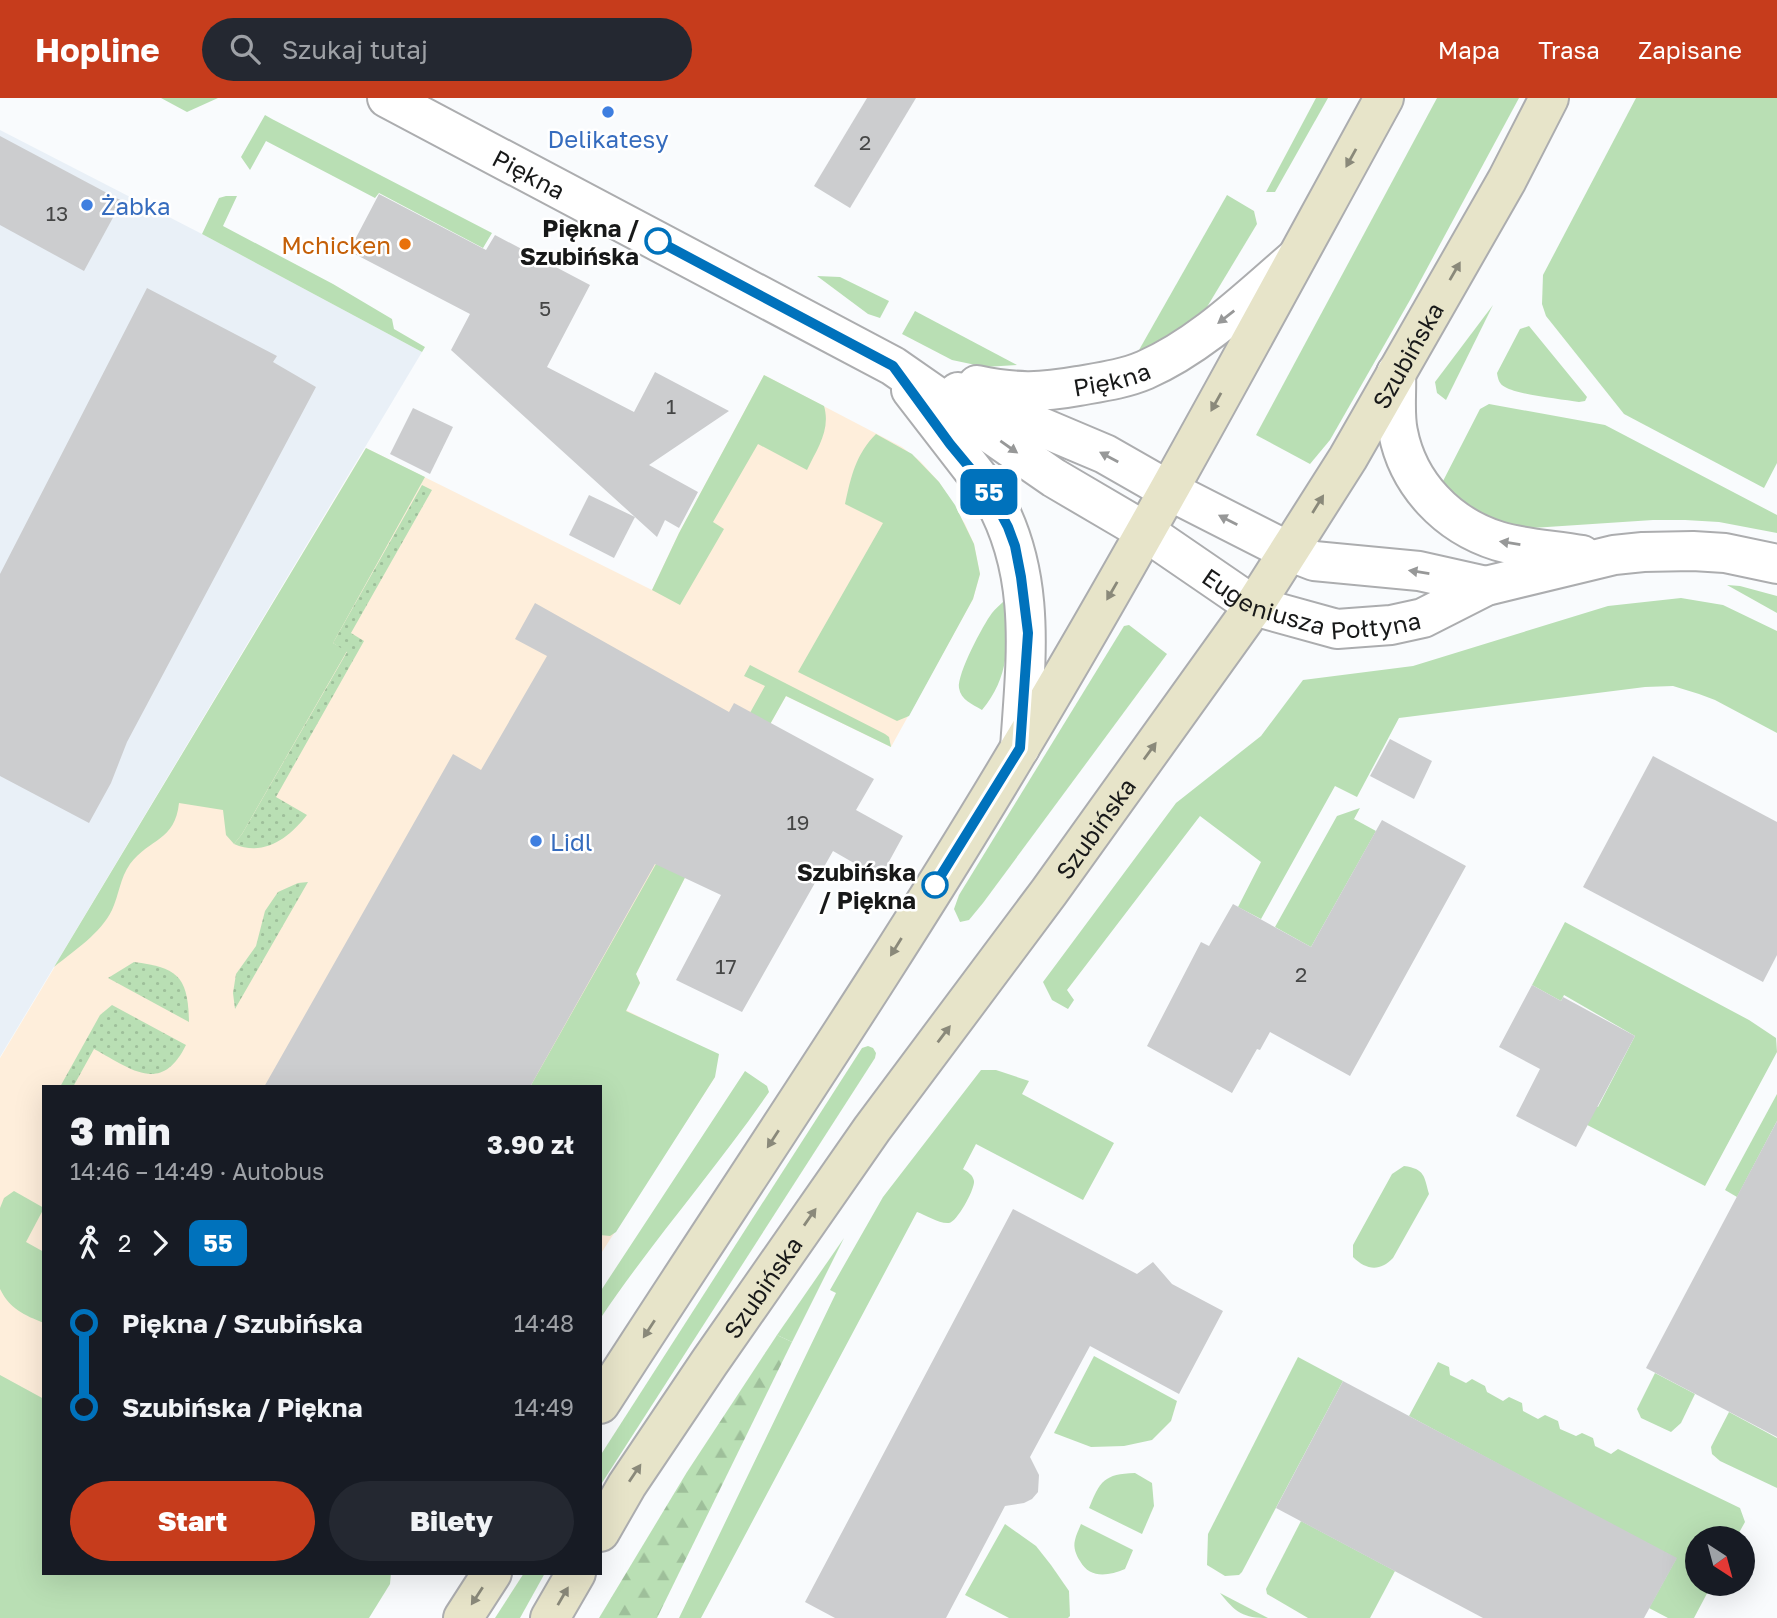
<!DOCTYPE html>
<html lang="pl">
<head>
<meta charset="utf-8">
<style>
  body { margin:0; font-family:"Golos Text",sans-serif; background:#242831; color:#f1f3f6; height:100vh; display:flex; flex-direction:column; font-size:26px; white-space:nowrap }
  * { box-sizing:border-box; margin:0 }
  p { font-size:23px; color:#9ea1a6 }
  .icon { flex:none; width:38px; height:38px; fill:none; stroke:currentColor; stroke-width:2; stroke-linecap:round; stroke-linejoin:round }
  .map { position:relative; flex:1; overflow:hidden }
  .panel { position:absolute; left:42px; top:987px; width:560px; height:490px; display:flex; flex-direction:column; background:#171b24; border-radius:0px; box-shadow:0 7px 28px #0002 }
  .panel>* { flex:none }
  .badge { padding:0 14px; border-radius:10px; font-size:24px; line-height:46px }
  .needle { width:46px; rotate:144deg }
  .tools { position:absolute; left:1685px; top:1428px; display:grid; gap:14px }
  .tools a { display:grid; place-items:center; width:70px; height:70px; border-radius:50%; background:#171b24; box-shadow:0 7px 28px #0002; font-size:35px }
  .map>.badge { position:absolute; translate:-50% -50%; box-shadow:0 0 0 4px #fff }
  .legs { display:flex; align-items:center; gap:10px; height:77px; padding:0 28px; font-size:23px }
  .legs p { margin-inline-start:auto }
  .summary { display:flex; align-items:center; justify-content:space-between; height:119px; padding:0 28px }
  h1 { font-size:38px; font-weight:800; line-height:52px }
  .primary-button { display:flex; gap:14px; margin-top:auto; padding:14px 28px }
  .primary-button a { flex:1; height:80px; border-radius:42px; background:#c63c1c; color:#fff; font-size:28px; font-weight:800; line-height:80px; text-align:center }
  .primary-button a+a { background:#242831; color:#f1f3f6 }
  ul { padding:0 28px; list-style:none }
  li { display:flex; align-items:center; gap:24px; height:84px; font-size:26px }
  li i { display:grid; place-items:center; width:10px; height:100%; margin:0 9px; background:currentColor }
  li i::after { content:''; width:18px; height:18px; margin:-9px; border:5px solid; border-radius:50%; background:#171b24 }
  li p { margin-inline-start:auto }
  li:first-child i { background:linear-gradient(#0000 50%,currentColor 0) }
  li:last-child i { background:linear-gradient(currentColor 50%,#0000 0) }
  header { display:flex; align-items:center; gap:42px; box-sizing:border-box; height:98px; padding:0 35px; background:#c63c1c; color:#fff }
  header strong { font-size:33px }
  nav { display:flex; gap:38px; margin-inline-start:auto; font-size:24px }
  .search { width:490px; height:63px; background:#242831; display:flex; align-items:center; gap:18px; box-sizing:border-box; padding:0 24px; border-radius:38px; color:#9ea1a6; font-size:26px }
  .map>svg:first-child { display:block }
  .commercial { fill:#feeedb }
  .built { fill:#e9f0f7 }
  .green { fill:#b9dfb4 }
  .forest { fill:url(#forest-firs) }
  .garden { fill:url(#garden-dots) }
  .building { fill:#cccdcf }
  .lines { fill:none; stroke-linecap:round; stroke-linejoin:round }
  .tertiary-casing { stroke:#acadaf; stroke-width:42 }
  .secondary-casing { stroke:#acadaf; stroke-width:42 }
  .tertiary { stroke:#fff; stroke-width:38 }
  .secondary { stroke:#e7e4c9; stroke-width:38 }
  .oneway { fill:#8a897a }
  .oneway2 { fill:#979898 }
  .line-1-casing { stroke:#fff; stroke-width:16 }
  .line-1 { stroke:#0072bc; stroke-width:10 }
  .shop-dot { fill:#3f7fe0; stroke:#fff; stroke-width:2.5 }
  .stop-1-dot { fill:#fff; stroke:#0072bc; stroke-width:3.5 }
  .food-dot { fill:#e8710a; stroke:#fff; stroke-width:2.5 }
  .labels { text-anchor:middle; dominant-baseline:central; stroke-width:5; stroke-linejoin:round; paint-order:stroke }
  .number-label { font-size:21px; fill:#454646 }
  .shop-label { font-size:24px; fill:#366cbe; stroke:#fff; text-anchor:start }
  .street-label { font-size:24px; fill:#181919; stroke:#fff }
  .stop-label { font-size:24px; font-weight:bold; fill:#181919; stroke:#fff; text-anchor:end }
  .food-label { font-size:24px; fill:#c56008; stroke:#fff; text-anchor:end }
</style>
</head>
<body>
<header>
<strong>Hopline</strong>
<div class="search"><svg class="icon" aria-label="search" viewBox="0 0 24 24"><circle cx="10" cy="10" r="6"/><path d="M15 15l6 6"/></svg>Szukaj tutaj</div>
<nav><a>Mapa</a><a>Trasa</a><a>Zapisane</a></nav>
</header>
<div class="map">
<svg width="1777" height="1520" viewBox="0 0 1777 1520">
  <defs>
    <pattern id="forest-firs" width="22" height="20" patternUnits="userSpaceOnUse" patternTransform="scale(1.75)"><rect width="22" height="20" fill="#b9dfb4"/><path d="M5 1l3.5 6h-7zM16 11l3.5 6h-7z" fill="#9ebf9a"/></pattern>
    <pattern id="garden-dots" width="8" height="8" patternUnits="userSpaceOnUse" patternTransform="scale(1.75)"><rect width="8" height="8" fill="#b9dfb4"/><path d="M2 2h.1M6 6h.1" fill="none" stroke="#9ebf9a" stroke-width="1.8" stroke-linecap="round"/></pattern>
  </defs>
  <rect width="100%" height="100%" fill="#f9fbfd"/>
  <polygon class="commercial" points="764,277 902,349 920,363 939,384 965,426 974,446 980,476 973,501 891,649 786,598 698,754 636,876 640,885 626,912 672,935 715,979 600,1157 600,989 44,989 44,1466 0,1334 0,960 366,350 652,492 679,435"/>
  <polygon class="built" points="0,32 202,136 422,254 0,959"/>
  <g class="green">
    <polygon points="161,0 218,0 187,14"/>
    <polygon points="1316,0 1328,0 1275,94 1266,94"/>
    <polygon points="1437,0 1519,0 1410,202 1330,342 1310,366 1256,337"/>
    <polygon points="1636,0 1777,0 1777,365 1764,390 1624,316 1546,218 1542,206 1543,177"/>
    <polygon points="265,17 272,21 492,135 483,150 379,95 375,100 266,43 250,72 241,59"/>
    <polygon points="1227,97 1254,113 1257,126 1207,209 1167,241 1139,252"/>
    <polygon points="226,98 237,98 223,128 333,186 392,221 394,231 425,249 422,254 202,136 219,100"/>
    <polygon points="817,178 840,179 889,203 880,220 868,216"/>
    <polygon points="1493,207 1446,302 1437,295 1435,284"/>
    <polygon points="915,213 1017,267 985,269 952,262 902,236"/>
    <path d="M1529 228 1583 294 1587 299 1585 303 1579 304C1561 301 1519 297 1505 289 1499 286 1498 281 1497 275L1520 231Z"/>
    <path d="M764 277 824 308C831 332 817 351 807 372L758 346 713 424 724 431 680 507 652 492 679 435Z"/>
    <polygon points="1489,306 1605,327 1777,417 1777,435 1719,424 1685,422 1653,422 1532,430 1509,427 1474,414 1442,385 1480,311"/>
    <path d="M876 336 912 356 939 384 955 407 974 446 980 476 973 501 909 618 897 623 798 574 883 425 845 406C851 378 856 356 876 336Z"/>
    <path d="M366 350 425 379 333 545 347 553 242 736 234 746 226 737 223 712 179 705C175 743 150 740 130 766 120 780 119 797 112 812 100 836 75 852 54 869Z"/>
    <polygon points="1727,487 1740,488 1777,498 1777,515"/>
    <polygon points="1681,500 1723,507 1777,533 1777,635 1715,602 1699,596 1673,588 1645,589 1399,620 1357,699 1335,688 1261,821 1238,809 1261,764 1200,718 1067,892 1074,902 1068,911 1052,902 1043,884 1176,705 1261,638 1303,582 1413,568 1608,508"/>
    <path d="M1004 503C1010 544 1009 580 982 612 972 606 961 602 959 590 957 576 983 527 992 515 995 511 1000 507 1004 503Z"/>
    <polygon points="1129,527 1167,556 983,805 969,822 960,824 954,811 959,797 1124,528"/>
    <polygon points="750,567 885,636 889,639 891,649 786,598 698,754 636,876 640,885 626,913 719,956 715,979 616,1134 610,1138 600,1137 600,989 530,989 739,619 746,622 765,588 744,578"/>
    <polygon points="1360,710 1354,721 1376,733 1311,849 1275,829 1337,718"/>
    <polygon points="1565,824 1749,922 1776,940 1777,954 1705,1088 1539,1002 1548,984 1598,1009 1635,938 1564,897 1561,903 1532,887"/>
    <polygon points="868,948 873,950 876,955 875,960 600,1388 600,1358 862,950"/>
    <path d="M981 972H996L1029 983 1022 996 1114 1045 1083 1102 976 1046 963 1071C968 1074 973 1077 974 1083 975 1091 957 1124 949 1125 939 1126 926 1117 917 1114L701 1520H679L836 1195 830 1192 883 1099Z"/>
    <path d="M745 973 767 988 769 994C716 1071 653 1142 600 1221V1194Z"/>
    <polygon points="1777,996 1777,1023 1737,1099 1725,1092"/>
    <path d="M1404 1068C1425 1071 1424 1078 1429 1096L1393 1160C1380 1174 1366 1172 1353 1159V1147L1392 1076Z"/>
    <path d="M14 1093 44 1110 26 1144 44 1154V1225C24 1217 10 1211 0 1191V1110L4 1100Z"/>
    <polygon points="844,1140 792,1244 777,1237"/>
    <polygon points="1094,1258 1177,1303 1171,1323 1152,1342 1124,1348 1091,1349 1054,1335"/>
    <polygon points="1298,1259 1343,1283 1242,1474 1239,1477 1225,1478 1207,1467 1208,1436"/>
    <polygon points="1438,1264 1449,1269 1450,1277 1466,1285 1472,1281 1485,1288 1487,1294 1503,1303 1509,1299 1522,1305 1523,1313 1538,1321 1545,1317 1558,1323 1560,1331 1576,1338 1582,1335 1593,1340 1595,1348 1611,1356 1618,1351 1740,1410 1745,1424 1736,1440 1698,1440 1698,1486 1712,1486 1694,1520 1668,1520 1649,1510 1676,1461 1409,1318"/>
    <polygon points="1655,1275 1695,1296 1681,1325 1671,1334 1641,1320 1637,1311"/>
    <polygon points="0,1277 44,1301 44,1475 391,1475 390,1486 369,1520 0,1520"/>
    <polygon points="1729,1314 1777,1340 1777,1390 1720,1363 1712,1356 1711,1349"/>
    <path d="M1135 1375 1152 1385 1154 1408 1142 1436 1089 1410C1100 1383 1104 1376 1135 1375Z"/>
    <polygon points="1301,1423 1395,1473 1370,1520 1308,1520 1267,1496 1266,1491"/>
    <polygon points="1005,1426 1036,1448 1051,1467 1069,1493 1070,1518 1068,1520 1009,1520 965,1497"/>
    <path d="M1081 1426 1133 1452 1125 1471C1108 1478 1090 1481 1080 1463 1076 1457 1073 1449 1075 1442 1076 1437 1079 1431 1081 1426Z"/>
    <polygon points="524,1475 545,1475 520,1520 495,1520"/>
    <path d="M1220 1495 1268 1520C1243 1520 1236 1515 1220 1495Z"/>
  </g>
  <polygon class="forest" points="777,1237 792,1244 657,1520 599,1520 687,1374"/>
  <g class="garden">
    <path d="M422 387 432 392 351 535 364 543 276 699 307 717C289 740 264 759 234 746L242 736 347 554 333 545Z"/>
    <polygon points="308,784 235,911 233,895 236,876 256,848 265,813 278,794 298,785"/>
    <path d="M134 864C177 870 188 877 189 924L108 880Z"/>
    <path d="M112 907 186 947C161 998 130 970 94 951L73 989H60L100 917Z"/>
  </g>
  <g class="building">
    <polygon points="867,0 916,0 850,110 814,88"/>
    <polygon points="0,38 122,103 84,173 0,127"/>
    <polygon points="379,96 486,152 495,137 590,187 547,269 634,314 655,274 729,313 649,367 698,394 679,430 665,422 657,439 451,252 470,216 349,153"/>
    <polygon points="147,190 277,258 273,264 316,289 127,644 111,685 89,725 0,678 0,476"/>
    <polygon points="413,310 453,329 430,376 390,356"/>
    <polygon points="589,397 635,419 614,460 569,437"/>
    <polygon points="535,505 729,614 734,605 874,681 856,712 903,738 880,780 833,753 742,914 676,882 721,797 655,766 530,989 264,989 453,656 481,672 547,558 515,541"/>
    <polygon points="1390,641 1432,663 1414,701 1370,678"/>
    <polygon points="1653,658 1777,724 1777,857 1763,884 1583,789"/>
    <polygon points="1382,722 1466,768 1350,978 1270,934 1260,952 1257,951 1232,995 1147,948 1201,844 1209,848 1233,806 1311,849"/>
    <polygon points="1532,887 1561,903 1563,899 1635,938 1576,1049 1516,1018 1540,971 1499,949"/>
    <polygon points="1777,1023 1777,1339 1646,1270"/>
    <polygon points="1013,1111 1137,1176 1153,1164 1172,1186 1223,1213 1179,1296 1090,1248 1030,1359 1039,1377 1038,1394 1032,1401 1024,1405 1005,1408 946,1520 835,1520 805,1504"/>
    <polygon points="1343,1283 1677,1460 1644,1520 1483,1520 1276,1410"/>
  </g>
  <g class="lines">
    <defs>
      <g id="tertiary">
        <path id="s1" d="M387 0 893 268 1054 380 1146 434 1254 508 1337 531 1391 527 1423 520 1486 488 1614 457 1643 454 1693 453 1725 455 1777 466"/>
        <path d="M1396 275C1397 294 1394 316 1398 334 1408 386 1447 427 1498 443 1524 451 1555 452 1582 457"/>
        <path id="s2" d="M977 287C1015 295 1040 295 1078 288 1101 284 1124 281 1145 272 1202 247 1249 200 1296 160"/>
        <path d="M911 292 989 393C1038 473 1026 560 1020 650"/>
        <polyline points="958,294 1105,356 1168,392 1288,453 1314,463 1419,473 1486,488"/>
      </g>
      <g id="secondary">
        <path d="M600 1306C741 1087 888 872 1021 648 1148 436 1265 217 1384 0"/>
        <path id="s3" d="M600 1434 627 1387 709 1265 872 1031 1049 794 1254 508 1348 360 1507 82 1549 0"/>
        <polyline points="463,1520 492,1475"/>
        <polyline points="550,1520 576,1475"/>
      </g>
    </defs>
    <use href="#tertiary" class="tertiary-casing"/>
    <use href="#secondary" class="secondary-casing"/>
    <use href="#tertiary" class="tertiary"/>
    <use href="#secondary" class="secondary"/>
  </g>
  <defs><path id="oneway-solid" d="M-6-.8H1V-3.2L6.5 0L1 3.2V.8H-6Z" transform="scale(1.75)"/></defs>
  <g class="oneway">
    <use href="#oneway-solid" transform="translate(1351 60) rotate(119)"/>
    <use href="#oneway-solid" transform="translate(1455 173) rotate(-60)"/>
    <use href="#oneway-solid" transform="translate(1216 304) rotate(119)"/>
    <use href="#oneway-solid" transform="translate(1318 406) rotate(-58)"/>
    <use href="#oneway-solid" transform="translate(1112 493) rotate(120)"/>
    <use href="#oneway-solid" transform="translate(1150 653) rotate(-54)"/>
    <use href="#oneway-solid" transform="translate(896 849) rotate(122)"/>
    <use href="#oneway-solid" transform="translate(944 936) rotate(-53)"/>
    <use href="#oneway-solid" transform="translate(773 1041) rotate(123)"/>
    <use href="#oneway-solid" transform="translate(810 1119) rotate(-55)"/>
    <use href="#oneway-solid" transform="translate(649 1231) rotate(123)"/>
    <use href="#oneway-solid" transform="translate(635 1375) rotate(-56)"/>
    <use href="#oneway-solid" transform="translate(477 1498) rotate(123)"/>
    <use href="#oneway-solid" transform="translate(563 1498) rotate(-60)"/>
  </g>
  <g class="oneway2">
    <use href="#oneway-solid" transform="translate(1226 219) rotate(142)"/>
    <use href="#oneway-solid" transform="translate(1009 349) rotate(35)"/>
    <use href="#oneway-solid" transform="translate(1109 359) rotate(-152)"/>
    <use href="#oneway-solid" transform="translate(1228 422) rotate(-153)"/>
    <use href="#oneway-solid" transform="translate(1510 445) rotate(-171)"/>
    <use href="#oneway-solid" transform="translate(1419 474) rotate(-171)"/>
  </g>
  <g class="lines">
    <defs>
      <polyline id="line-1" points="658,143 893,268 950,346 989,393 1008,429 1015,448 1021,479 1028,535 1020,650 935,787"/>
    </defs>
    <use href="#line-1" class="line-1-casing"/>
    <use href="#line-1" class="line-1"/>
  </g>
  <g class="shop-dot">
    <circle cx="608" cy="14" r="7"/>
    <circle cx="87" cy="107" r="7"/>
    <circle cx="536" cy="743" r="7"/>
  </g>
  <g class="stop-1-dot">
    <circle cx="658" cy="143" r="12"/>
    <circle cx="935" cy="787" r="12"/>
  </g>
  <circle class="food-dot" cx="405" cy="146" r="7"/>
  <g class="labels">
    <g class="number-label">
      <text x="865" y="44">2</text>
      <text x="57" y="115">13</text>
      <text x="545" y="210">5</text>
      <text x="671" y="308">1</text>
      <text x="798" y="724">19</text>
      <text x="726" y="868">17</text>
      <text x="1301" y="876">2</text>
    </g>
    <g class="shop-label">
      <text x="608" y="40" text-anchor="middle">Delikatesy</text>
      <text x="101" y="107">Żabka</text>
      <text x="550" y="743">Lidl</text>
    </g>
    <g class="street-label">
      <text stroke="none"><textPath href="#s1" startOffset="161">Piękna</textPath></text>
      <text stroke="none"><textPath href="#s3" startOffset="1428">Szubińska</textPath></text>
      <text stroke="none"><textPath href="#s2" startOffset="136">Piękna</textPath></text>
      <text stroke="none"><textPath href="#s1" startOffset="1062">Eugeniusza Połtyna</textPath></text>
      <text stroke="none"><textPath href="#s3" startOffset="861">Szubińska</textPath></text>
      <text stroke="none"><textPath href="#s3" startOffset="294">Szubińska</textPath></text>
    </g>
    <g class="stop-label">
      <text x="639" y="129">Piękna /<tspan x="639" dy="28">Szubińska</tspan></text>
      <text x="916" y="773">Szubińska<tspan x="916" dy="28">/ Piękna</tspan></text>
    </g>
    <g class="food-label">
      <text x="391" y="146">Mchicken</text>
    </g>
  </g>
</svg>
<div class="tools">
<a><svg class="needle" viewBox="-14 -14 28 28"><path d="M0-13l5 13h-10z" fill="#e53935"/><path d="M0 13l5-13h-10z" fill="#9ea1a6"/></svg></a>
</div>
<b class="badge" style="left:989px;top:394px;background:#0072bc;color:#fff">55</b>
<section class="panel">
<div class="summary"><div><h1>3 min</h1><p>14:46 – 14:49 · Autobus</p></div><b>3.90 zł</b></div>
<div class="legs"><svg class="icon" aria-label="walk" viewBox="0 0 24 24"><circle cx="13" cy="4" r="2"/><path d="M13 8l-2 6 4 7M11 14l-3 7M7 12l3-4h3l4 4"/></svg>2<svg class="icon" aria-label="forward" viewBox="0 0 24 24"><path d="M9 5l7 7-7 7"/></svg><b class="badge" style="background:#0072bc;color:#fff">55</b></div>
<ul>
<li><i style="color:#0072bc"></i><b>Piękna / Szubińska</b><p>14:48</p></li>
<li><i style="color:#0072bc"></i><b>Szubińska / Piękna</b><p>14:49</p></li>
</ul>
<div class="primary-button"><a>Start</a><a>Bilety</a></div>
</section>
</div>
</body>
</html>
